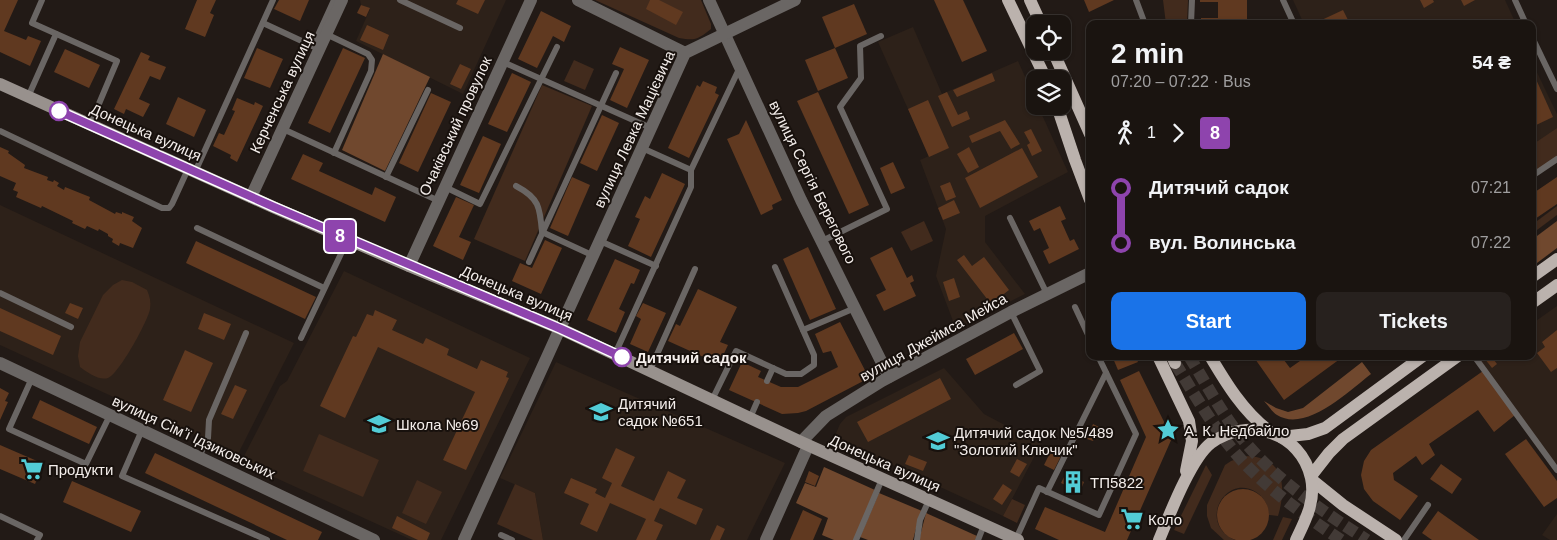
<!DOCTYPE html>
<html lang="en">
<head>
<meta charset="utf-8">
<style>
  body { margin:0; font-family:Arial,sans-serif; background:#27211e; color:#f1f3f6; height:100vh; display:flex; flex-direction:column; font-size:19px; white-space:nowrap }
  * { box-sizing:border-box; margin:0 }
  p { font-size:16px; color:#9f9e9f }
  .icon { flex:none; width:28px; height:28px; fill:none; stroke:currentColor; stroke-width:2; stroke-linecap:round; stroke-linejoin:round }
  .map { position:relative; flex:1; overflow:hidden }
  .panel { position:absolute; left:1086px; top:20px; width:450px; height:340px; display:flex; flex-direction:column; background:#1a1410; border-radius:10px; box-shadow:0 1px 4px #0004,0 0 0 1px #383330 }
  .panel>* { flex:none }
  .badge { padding:0 10px; border-radius:4px; font-size:18px; line-height:32px }
  .buttons { position:absolute; left:1026px; top:15px; display:grid; gap:10px }
  .buttons a { display:grid; place-items:center; width:45px; height:45px; border-radius:10px; background:#1a1410; box-shadow:0 1px 4px #0004,0 0 0 1px #383330; font-size:25px }
  .map>.badge { position:absolute; translate:-50% -50%; box-shadow:0 0 0 2px #fff }
  .legs { display:flex; align-items:center; gap:8px; height:55px; padding:0 25px; font-size:16px }
  .legs p { margin-inline-start:auto }
  .overview { display:flex; align-items:center; justify-content:space-between; height:85px; padding:0 25px }
  h1 { font-size:28px; font-weight:800; line-height:38px }
  .action { display:flex; gap:10px; margin-top:auto; padding:10px 25px }
  .action a { flex:1; height:58px; border-radius:10px; background:#1a73e8; color:#fff; font-size:20px; font-weight:800; line-height:58px; text-align:center }
  .action a+a { background:#27211e; color:#f1f3f6 }
  ul { padding:0 25px; list-style:none }
  li { display:flex; align-items:center; gap:18px; height:55px; font-size:19px }
  li i { display:grid; place-items:center; width:8px; height:100%; margin:0 6px; background:currentColor }
  li i::after { content:''; width:12px; height:12px; margin:-6px; border:4px solid; border-radius:50%; background:#1a1410 }
  li p { margin-inline-start:auto }
  li:first-child i { background:linear-gradient(#0000 50%,currentColor 0) }
  li:last-child i { background:linear-gradient(currentColor 50%,#0000 0) }
  .map>svg:first-child { display:block }
  .built { fill:#2d2119 }
  .green { fill:#422b1d }
  .forest { fill:#70482e }
  .building { fill:#603920 }
  .lines { fill:none; stroke-linecap:round; stroke-linejoin:round }
  .primary-tunnel { stroke:#423a36; stroke-width:12; stroke-dasharray:12 6; stroke-linecap:butt }
  .lane { stroke:#6a6664; stroke-width:6 }
  .street { stroke:#6a6664; stroke-width:12 }
  .secondary { stroke:#98918d; stroke-width:12 }
  .primary { stroke:#bbb2ad; stroke-width:12 }
  .line-1-casing { stroke:#fff; stroke-width:11 }
  .line-1 { stroke:#8e44ad; stroke-width:8 }
  .stop-1-dot { fill:#fff; stroke:#8e44ad; stroke-width:2.5 }
  .labels { text-anchor:middle; dominant-baseline:central; stroke-width:4; stroke-linejoin:round; paint-order:stroke }
  .street-label { font-size:15px; fill:#f4eeeb; stroke:#18110d }
  .stop-label { font-size:15px; font-weight:bold; fill:#f4eeeb; stroke:#18110d; text-anchor:start }
  .poi-label { font-size:15px; fill:#f4eeeb; stroke:#18110d; text-anchor:start }
</style>
</head>
<body>
<div class="map">
<svg width="1557" height="540" viewBox="0 0 1557 540">
  <rect width="100%" height="100%" fill="#221a16"/>
  <g class="built">
    <polygon points="360,0 506,0 463,94 356,41 370,9 361,5"/>
    <polygon points="1293,0 1505,0 1516,24 1304,24"/>
    <polygon points="913,27 942,94 1018,61 1035,99 1035,106 1038,106 1068,172 985,216 985,242 1025,294 956,329 936,276 946,229 920,160 929,156 878,42"/>
    <polygon points="1532,62 1557,114 1557,128 1533,145"/>
    <polygon points="0,205 294,343 238,454 0,345"/>
    <polygon points="344,271 530,358 441,540 412,540 241,462 280,386 287,381"/>
    <polygon points="1557,306 1557,470 1478,362 1486,356 1532,356 1533,323"/>
    <polygon points="556,362 785,463 747,540 543,540 535,493 500,478"/>
    <polygon points="944,368 984,414 1041,444 1003,516 834,438 840,424 846,417"/>
    <polygon points="1557,514 1557,540 1550,540 1542,535"/>
  </g>
  <g class="green">
    <path d="M595 0H701L711 24V29C698 39 696 41 679 38Z"/>
    <polygon points="1163,0 1188,0 1187,24 1166,24"/>
    <polygon points="574,60 594,69 585,90 564,81"/>
    <polygon points="542,85 592,106 525,261 474,239"/>
    <polygon points="1557,128 1557,159 1532,176 1532,145"/>
    <polygon points="1557,206 1557,215 1533,233 1533,224"/>
    <polygon points="924,221 933,241 911,251 901,232"/>
    <path d="M122 280 132 282 147 290C150 297 151 302 150 309 148 321 119 374 108 378 99 381 87 372 80 367L78 356 80 342 103 295 113 285Z"/>
    <polygon points="319,434 379,460 363,497 303,471"/>
    <path d="M1245 456C1284 456 1287 486 1278 516L1269 515C1268 505 1264 497 1256 492 1225 473 1197 524 1235 540H1224L1211 528 1207 516V505L1225 465 1231 461Z"/>
    <polygon points="1206,465 1212,475 1184,534 1174,530"/>
    <polygon points="417,480 442,492 426,524 402,513"/>
    <polygon points="515,484 535,493 543,540 533,540 497,524"/>
    <polygon points="1012,499 1025,505 1017,523 1003,516"/>
    <polygon points="1283,517 1292,519 1282,540 1273,540"/>
  </g>
  <g class="forest">
    <polygon points="383,54 430,77 385,171 342,150"/>
    <polygon points="1557,221 1557,248 1533,266 1533,239"/>
    <path d="M1362 362 1371 374C1349 391 1306 433 1277 415 1272 412 1268 405 1264 401L1276 408 1288 412 1303 408Z"/>
    <polygon points="824,467 875,490 854,540 834,540 822,535 828,518 796,503 805,483 816,487"/>
    <polygon points="879,493 922,511 918,521 913,540 868,540 860,537"/>
    <polygon points="926,513 977,536 975,540 919,540"/>
  </g>
  <g class="building">
    <polygon points="0,0 18,0 4,31 26,40 28,36 41,41 30,66 0,52"/>
    <polygon points="197,0 216,0 210,13 214,15 205,37 185,29"/>
    <polygon points="279,0 309,0 300,21 274,9"/>
    <polygon points="458,0 485,0 478,14 456,4"/>
    <polygon points="650,0 659,0 683,12 676,25 646,9"/>
    <polygon points="934,0 963,0 987,51 962,62"/>
    <polygon points="1084,0 1114,0 1089,12"/>
    <polygon points="1200,0 1247,0 1247,24 1201,24 1201,18 1218,18 1218,2 1200,2"/>
    <polygon points="1420,0 1433,0 1434,2 1424,8"/>
    <polygon points="1461,0 1475,0 1464,6"/>
    <polygon points="854,4 867,34 835,48 822,17"/>
    <polygon points="361,5 370,8 366,17 357,13"/>
    <polygon points="1343,10 1350,24 1313,24"/>
    <polygon points="541,11 571,26 564,42 553,36 537,68 518,59"/>
    <polygon points="367,25 389,35 383,50 360,40"/>
    <polygon points="620,47 649,60 627,108 610,100 624,69 612,64"/>
    <polygon points="257,48 283,59 270,88 244,78"/>
    <polygon points="343,48 365,58 330,133 308,123"/>
    <polygon points="835,48 848,78 818,91 805,60"/>
    <polygon points="65,49 100,65 89,88 54,72"/>
    <polygon points="141,52 150,56 148,60 166,67 160,80 150,76 139,99 150,104 143,117 126,109 124,114 114,109"/>
    <polygon points="460,64 471,69 461,89 450,84"/>
    <polygon points="512,73 531,82 507,132 488,124"/>
    <polygon points="992,73 995,81 957,97 953,90"/>
    <polygon points="1535,77 1553,117 1534,126 1532,78"/>
    <polygon points="703,81 717,87 715,93 719,95 689,158 668,148 697,85 700,87"/>
    <polygon points="818,92 869,205 849,214 797,101"/>
    <polygon points="947,92 958,115 967,111 970,119 952,127 938,96"/>
    <polygon points="431,93 451,102 418,172 399,163"/>
    <polygon points="178,97 206,110 194,137 166,124"/>
    <polygon points="237,98 254,105 255,102 263,106 237,162 230,158 231,155 213,146 219,133 224,135 235,111 232,110"/>
    <polygon points="928,100 949,148 929,157 908,109"/>
    <polygon points="602,115 619,123 597,171 580,163"/>
    <polygon points="746,120 782,200 772,205 773,209 761,215 727,139 739,134"/>
    <polygon points="1005,120 1020,144 1011,149 1000,131 972,143 969,136"/>
    <polygon points="1031,129 1042,151 1032,156 1027,145 1030,143 1024,132"/>
    <polygon points="483,136 501,144 479,193 460,185"/>
    <polygon points="0,147 9,151 8,153 25,165 24,168 48,177 47,180 53,182 54,180 59,183 57,186 64,190 65,187 90,197 89,200 115,214 116,212 122,214 122,212 134,217 132,221 142,228 133,248 120,243 119,246 112,242 113,239 108,236 108,234 99,229 98,231 87,226 85,229 72,223 73,221 42,206 41,208 16,197 18,192 13,190 16,183 0,176"/>
    <polygon points="969,147 979,167 968,173 957,154"/>
    <polygon points="1022,148 1038,177 980,208 965,178"/>
    <polygon points="303,154 323,163 319,171 372,195 375,187 396,197 385,222 291,179"/>
    <polygon points="893,162 905,188 891,194 880,168"/>
    <polygon points="662,173 685,184 651,257 628,246 640,219 635,217 645,196 650,199"/>
    <polygon points="572,177 590,185 568,236 550,228"/>
    <polygon points="1557,177 1557,204 1532,221 1532,194"/>
    <polygon points="950,182 956,197 946,201 940,186"/>
    <polygon points="456,197 474,205 459,237 471,242 463,260 433,246"/>
    <polygon points="954,200 960,213 943,220 938,208"/>
    <polygon points="1060,206 1066,219 1061,221 1070,241 1074,239 1079,249 1049,264 1043,251 1049,248 1040,228 1034,231 1029,221"/>
    <polygon points="545,240 562,248 541,294 512,281 520,263 532,268"/>
    <polygon points="196,241 316,297 305,319 186,263"/>
    <polygon points="808,247 836,309 810,320 783,259"/>
    <polygon points="892,247 907,278 912,275 914,281 910,283 916,296 884,311 876,295 886,290 870,258"/>
    <polygon points="964,255 972,266 984,257 1009,290 991,304 957,260"/>
    <polygon points="615,259 640,270 634,284 631,283 619,309 625,312 616,333 587,320"/>
    <polygon points="954,278 960,297 949,301 943,282"/>
    <polygon points="698,289 737,307 720,342 728,345 719,364 668,341 676,324 680,326"/>
    <polygon points="70,303 83,308 78,319 65,313"/>
    <polygon points="643,303 666,313 648,352 630,344 641,319 636,316"/>
    <polygon points="0,308 61,336 53,355 0,331"/>
    <polygon points="375,310 397,320 392,330 423,344 426,338 449,349 447,355 477,369 481,360 508,372 506,377 509,378 466,470 443,460 475,392 378,347 345,418 320,406 353,336 356,337 367,314 373,316"/>
    <polygon points="204,313 231,324 224,340 198,329"/>
    <polygon points="840,322 869,378 806,411 798,413 782,414 729,390 742,362 761,371 758,377 781,387 798,387 838,367 831,351 823,353 815,334"/>
    <polygon points="1557,330 1557,368 1551,372 1537,353 1545,347 1542,342"/>
    <polygon points="1014,333 1023,349 975,375 966,359"/>
    <polygon points="185,350 213,363 191,412 163,400"/>
    <polygon points="1112,356 1135,356 1138,362 1118,370"/>
    <polygon points="1253,356 1281,356 1290,368 1307,356 1344,356 1284,400"/>
    <polygon points="1488,356 1491,356 1497,364 1492,368 1485,359"/>
    <polygon points="1139,371 1172,438 1127,540 1059,540 1035,529 1045,507 1105,532 1146,437 1120,380"/>
    <polygon points="1483,371 1515,415 1494,432 1478,410 1429,444 1435,455 1422,465 1416,456 1393,473 1394,480 1418,496 1400,520 1373,501 1364,489 1361,475 1364,461 1371,450"/>
    <polygon points="940,378 951,399 868,442 857,422"/>
    <polygon points="235,385 247,390 233,419 221,414"/>
    <polygon points="0,388 9,393 5,401 8,402 0,420"/>
    <polygon points="40,400 97,427 89,444 32,418"/>
    <polygon points="1093,424 1099,427 1093,441 1087,439"/>
    <polygon points="1526,439 1557,481 1557,498 1544,507 1505,454"/>
    <polygon points="0,445 44,464 35,484 0,469"/>
    <polygon points="616,448 635,457 621,486 654,501 668,471 686,480 677,498 703,509 696,525 660,508 654,521 663,525 656,540 636,540 646,519 610,503 597,532 580,524 589,504 564,493 571,478 597,489 595,493 605,498 612,483 602,478"/>
    <polygon points="1052,449 1062,454 1054,470 1044,465"/>
    <polygon points="155,453 322,532 318,540 287,540 145,473"/>
    <polygon points="909,455 927,462 923,471 905,464"/>
    <polygon points="1017,459 1027,464 1019,477 1010,472"/>
    <polygon points="1441,464 1462,479 1452,494 1430,479"/>
    <polygon points="809,471 819,476 815,486 805,482"/>
    <polygon points="1066,473 1084,482 1080,492 1061,483"/>
    <polygon points="72,481 141,511 131,532 63,502"/>
    <polygon points="1003,484 1012,490 1002,505 993,499"/>
    <circle cx="1243" cy="515" r="26"/>
    <polygon points="803,510 822,519 813,540 790,540"/>
    <polygon points="1438,511 1479,540 1432,540 1422,533"/>
    <polygon points="397,516 430,533 427,540 418,540 392,528"/>
    <polygon points="717,525 725,529 720,540 710,540"/>
  </g>
  <g class="lines">
    <g class="primary-tunnel">
      <path d="M1189 356C1204 380 1217 405 1234 428 1268 475 1319 509 1367 540"/>
      <path d="M1175 363C1198 400 1221 441 1253 472 1280 498 1310 519 1341 540"/>
    </g>
    <g class="lane">
      <polyline points="42,0 32,23 117,61 90,125"/>
      <polyline points="400,0 460,28"/>
      <polyline points="1136,0 1145,24"/>
      <polyline points="1283,0 1294,24"/>
      <polyline points="1515,0 1526,24"/>
      <polyline points="263,23 319,49"/>
      <polyline points="1191,24 1192,0"/>
      <polyline points="326,34 368,54 372,60 371,71 334,153"/>
      <polyline points="1532,37 1557,89"/>
      <polyline points="313,46 334,0"/>
      <polyline points="503,62 651,128"/>
      <polyline points="28,97 56,34"/>
      <polyline points="283,129 439,201"/>
      <polyline points="0,131 162,208 169,208 172,204 188,169"/>
      <polyline points="642,148 691,170"/>
      <polyline points="195,172 273,0"/>
      <polyline points="1532,176 1557,159"/>
      <polyline points="386,177 428,90"/>
      <path d="M516 186C539 198 540 207 542 232L594 256"/>
      <polyline points="445,187 480,204 557,47"/>
      <polyline points="1010,218 1047,294"/>
      <polyline points="197,228 324,288"/>
      <polyline points="600,241 656,266"/>
      <polyline points="822,241 887,209 840,107 861,78 860,46 881,36"/>
      <polyline points="529,262 616,73"/>
      <polyline points="0,293 71,327"/>
      <polyline points="1075,307 1090,339"/>
      <polyline points="1011,312 1040,371 1016,385"/>
      <polyline points="803,330 855,308"/>
      <polyline points="301,338 348,239"/>
      <polyline points="615,354 691,187 691,170 740,67"/>
      <polyline points="1474,356 1557,470"/>
      <polyline points="650,370 695,269"/>
      <polyline points="32,378 9,429 86,464 110,415"/>
      <polyline points="767,381 773,368"/>
      <polyline points="712,400 736,351 786,374 801,374 814,365 814,355 775,267"/>
      <polyline points="750,418 757,402"/>
      <polyline points="142,430 122,476 267,540"/>
      <polyline points="199,457 208,438 209,420 246,333"/>
      <polyline points="1047,492 1106,373"/>
      <polyline points="0,516 40,535 37,540"/>
      <polyline points="501,535 512,540"/>
      <polyline points="1016,539 1039,488 1099,515 1136,434 1098,356"/>
      <polyline points="856,540 882,479"/>
      <polyline points="917,540 920,520 929,500"/>
      <polyline points="978,540 984,525"/>
      <polyline points="1404,540 1428,505"/>
    </g>
    <g class="street">
      <polyline points="578,0 685,53"/>
      <polyline points="709,0 801,200 889,377"/>
      <polyline points="251,197 342,0"/>
      <polyline points="409,266 531,0"/>
      <polyline points="0,363 374,540"/>
      <polyline points="801,442 826,416 882,381 1011,312 1090,273"/>
      <polyline points="464,540 685,53 795,0"/>
      <polyline points="766,540 808,446"/>
    </g>
    <polyline class="secondary" points="0,84 273,207 409,266 561,329 801,442 1018,540"/>
    <g class="primary">
      <polyline points="1008,0 1046,79"/>
      <polyline points="1030,0 1041,24"/>
      <polyline points="1053,51 1090,134"/>
      <polyline points="1057,106 1075,160 1090,200"/>
      <polyline points="1532,277 1557,259"/>
      <polyline points="1532,303 1557,285"/>
      <polyline points="1158,356 1189,421 1192,441 1186,471"/>
      <polyline points="1172,356 1175,363"/>
      <path d="M1210 356C1226 383 1243 411 1268 430"/>
      <polyline points="1281,437 1308,434 1325,428 1423,356"/>
      <polyline points="1311,476 1329,453 1343,439 1458,356"/>
      <polyline points="1312,480 1343,505 1396,540"/>
      <path d="M1159 540C1169 516 1191 458 1211 443 1248 416 1301 432 1311 478 1316 501 1305 521 1296 540"/>
    </g>
  </g>
  <g class="lines">
    <defs>
      <polyline id="line-1" points="59,111 274,207 561,329 622,357"/>
    </defs>
    <use href="#line-1" class="line-1-casing"/>
    <use href="#line-1" class="line-1"/>
  </g>
  <defs>
    <symbol id="school-bare" viewBox="-9 -9 18 18"><path d="M0-5L7-2L0 1L-7-2ZM-4 1L0 2.5L4 1V4Q0 6-4 4Z" fill="#52ccd6" stroke="#18110d" stroke-width="2.5" paint-order="stroke"/></symbol>
    <symbol id="sight-bare" viewBox="-9 -9 18 18"><path d="M0-6L1.8-2.2L6-1.7L2.9 1.2L3.7 5.4L0 3.3L-3.7 5.4L-2.9 1.2L-6-1.7L-1.8-2.2Z" fill="#52ccd6" stroke="#18110d" stroke-width="2.5" paint-order="stroke"/></symbol>
    <symbol id="supermarket-bare" viewBox="-9 -9 18 18"><path d="M-6-5.5h2.5l.6 2H6L4.5 2H-2.5L-4.4-4H-6ZM-1.5 3.2a1.3 1.3 0 1 0 .1 0ZM3 3.2a1.3 1.3 0 1 0 .1 0Z" fill="#52ccd6" stroke="#18110d" stroke-width="2.5" paint-order="stroke"/></symbol>
    <symbol id="building-bare" viewBox="-9 -9 18 18"><path d="M-4-6H4V6H1V3H-1V6H-4ZM-2.5-4.3h1.7v1.8h-1.7ZM.8-4.3h1.7v1.8H.8ZM-2.5-1h1.7V.8h-1.7ZM.8-1h1.7V.8H.8Z" fill="#52ccd6" stroke="#18110d" stroke-width="2.5" paint-order="stroke"/></symbol>
  </defs>
  <g fill-rule="evenodd">
    <use href="#school-bare" x="585" y="396" width="32" height="32"/>
    <use href="#school-bare" x="363" y="408" width="32" height="32"/>
    <use href="#sight-bare" x="1152" y="414" width="32" height="32"/>
    <use href="#school-bare" x="922" y="425" width="32" height="32"/>
    <use href="#supermarket-bare" x="16" y="453" width="32" height="32"/>
    <use href="#building-bare" x="1057" y="466" width="32" height="32"/>
    <use href="#supermarket-bare" x="1116" y="503" width="32" height="32"/>
  </g>
  <g class="stop-1-dot">
    <circle cx="59" cy="111" r="9"/>
    <circle cx="622" cy="357" r="9"/>
  </g>
  <g class="labels">
    <g class="street-label">
      <text transform="translate(282 92) rotate(-65)">Керченська вулиця</text>
      <text transform="translate(455 126) rotate(-65)">Очаківський провулок</text>
      <text transform="translate(634 129) rotate(-65)">вулиця Левка Мацієвича</text>
      <text transform="translate(146 132) rotate(24)">Донецька вулиця</text>
      <text transform="translate(813 182) rotate(64)">вулиця Сергія Берегового</text>
      <text transform="translate(517 293) rotate(23)">Донецька вулиця</text>
      <text transform="translate(933 337) rotate(-29)">вулиця Джеймса Мейса</text>
      <text transform="translate(194 437) rotate(25)">вулиця Сімʼї Ідзиковських</text>
      <text transform="translate(885 463) rotate(24)">Донецька вулиця</text>
    </g>
    <g class="stop-label">
      <text x="636" y="357">Дитячий садок</text>
    </g>
    <g class="poi-label">
      <text x="618" y="403">Дитячий<tspan x="618" dy="17">садок №651</tspan></text>
      <text x="396" y="424">Школа №69</text>
      <text x="1184" y="430">А. К. Недбайло</text>
      <text x="954" y="432">Дитячий садок №5/489<tspan x="954" dy="17">"Золотий Ключик"</tspan></text>
      <text x="48" y="469">Продукти</text>
      <text x="1090" y="482">ТП5822</text>
      <text x="1148" y="519">Коло</text>
    </g>
  </g>
</svg>
<div class="buttons">
<a><svg class="icon" aria-label="locate" viewBox="0 0 24 24"><circle cx="12" cy="12" r="6"/><path d="M12 2v4M12 18v4M2 12h4M18 12h4"/></svg></a>
<a><svg class="icon" aria-label="layers" viewBox="0 0 24 24"><path d="M12 4l9 5-9 5-9-5zM3 14l9 5 9-5"/></svg></a>
</div>
<b class="badge" style="left:340px;top:236px;background:#8e44ad;color:#fff">8</b>
<section class="panel">
<div class="overview"><div><h1>2 min</h1><p>07:20 – 07:22 · Bus</p></div><b>54 ₴</b></div>
<div class="legs"><svg class="icon" aria-label="walk" viewBox="0 0 24 24"><circle cx="13" cy="4" r="2"/><path d="M13 8l-2 6 4 7M11 14l-3 7M7 12l3-4h3l4 4"/></svg>1<svg class="icon" aria-label="forward" viewBox="0 0 24 24"><path d="M9 5l7 7-7 7"/></svg><b class="badge" style="background:#8e44ad;color:#fff">8</b></div>
<ul>
<li><i style="color:#8e44ad"></i><b>Дитячий садок</b><p>07:21</p></li>
<li><i style="color:#8e44ad"></i><b>вул. Волинська</b><p>07:22</p></li>
</ul>
<div class="action"><a>Start</a><a>Tickets</a></div>
</section>
</div>
</body>
</html>
